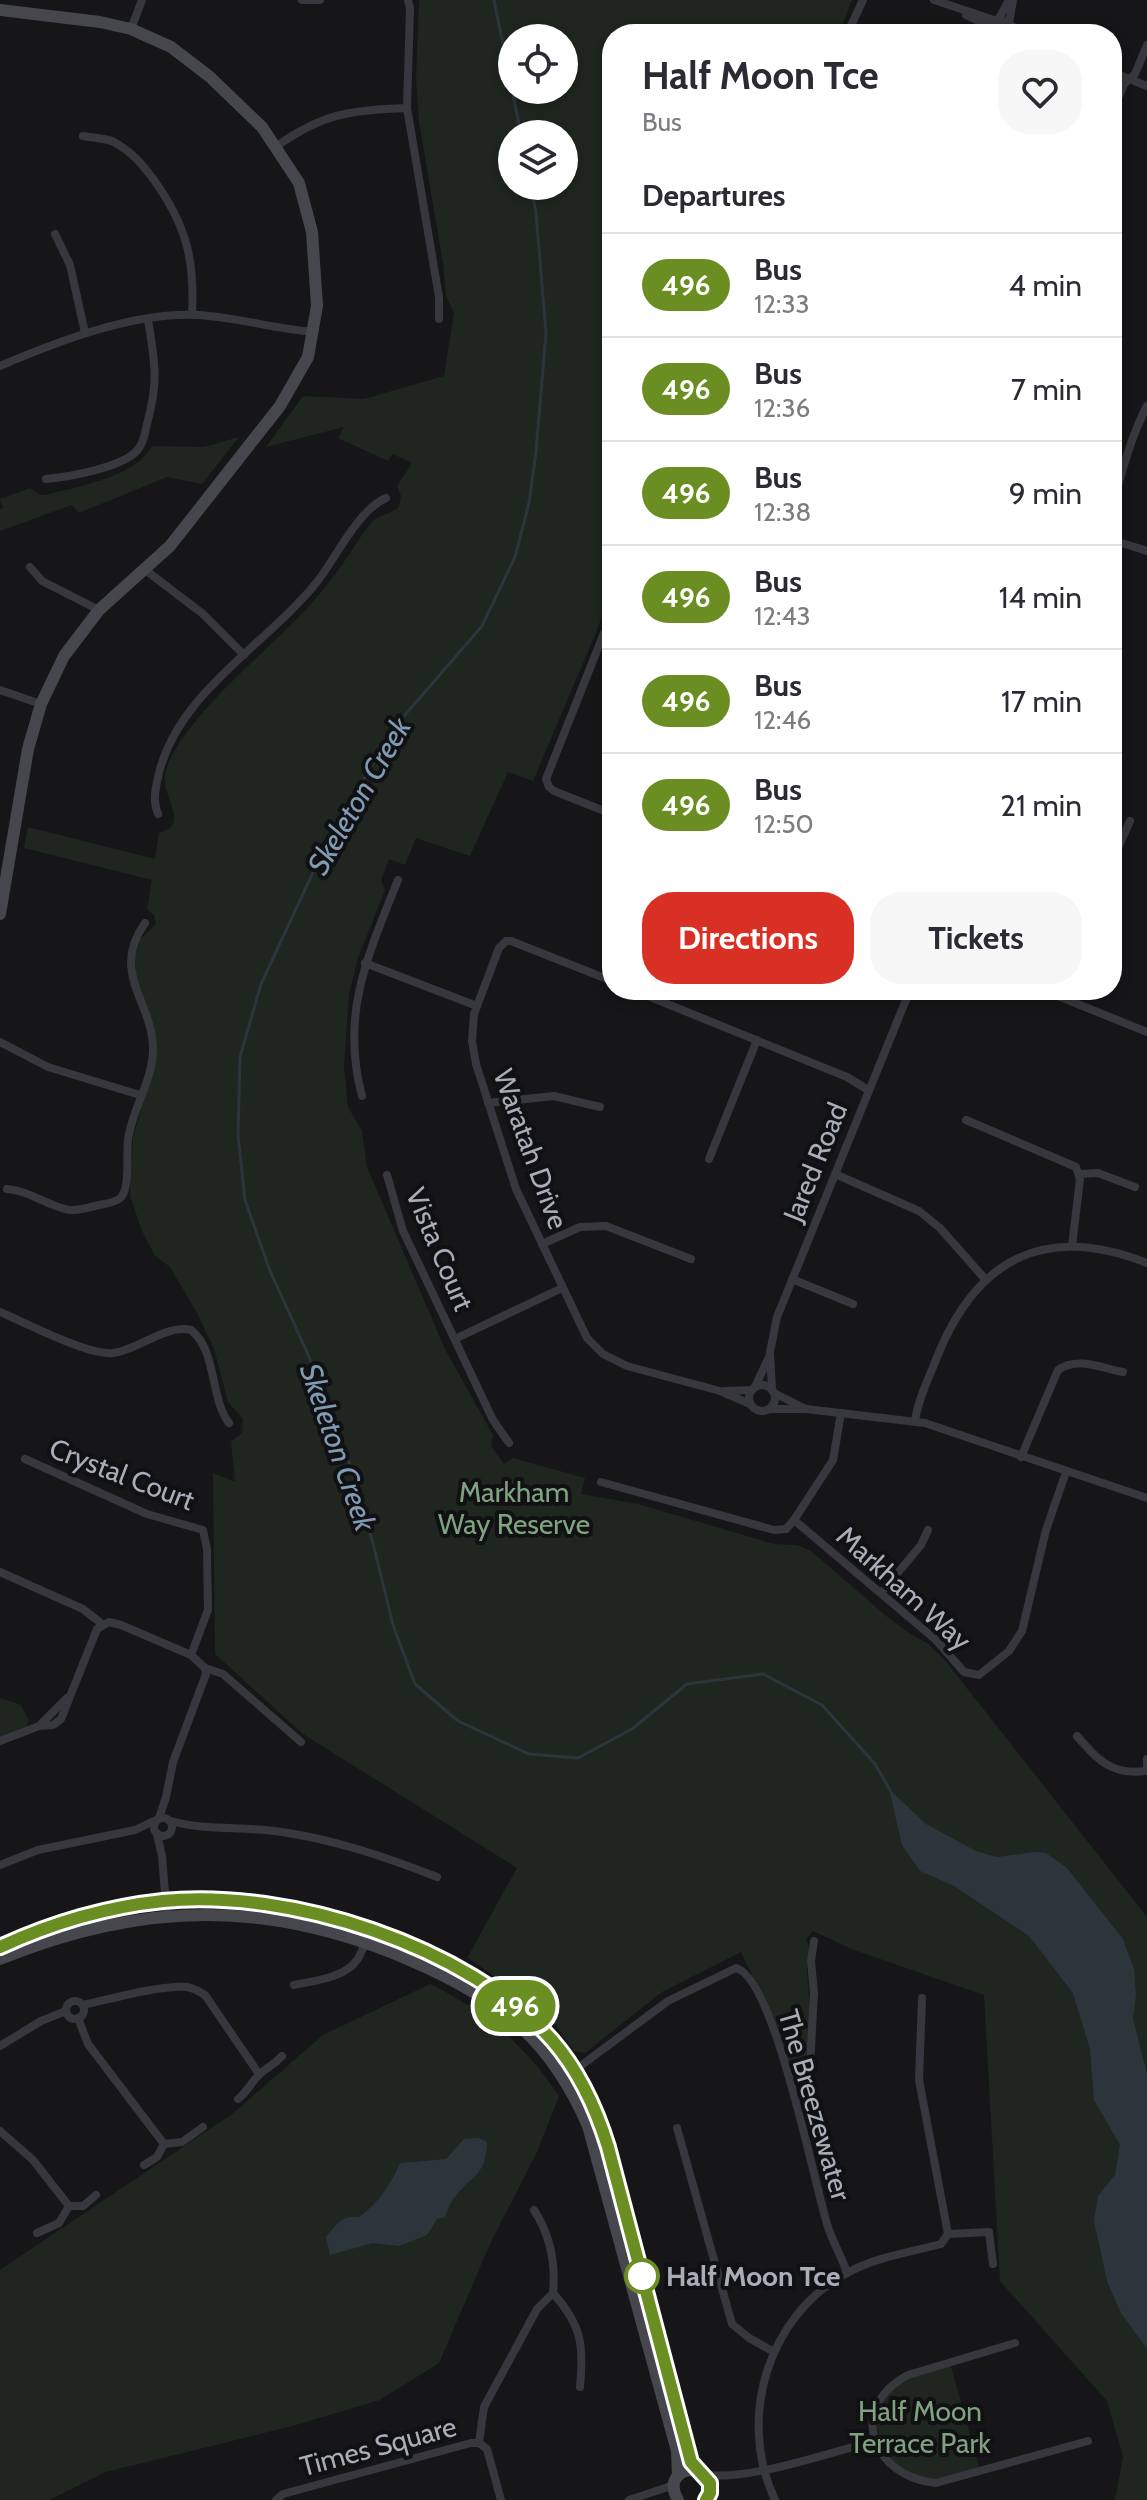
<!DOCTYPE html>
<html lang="en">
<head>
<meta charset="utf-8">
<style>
  body { margin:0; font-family:Cabin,sans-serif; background:#f7f7f7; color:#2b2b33; height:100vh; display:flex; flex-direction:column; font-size:30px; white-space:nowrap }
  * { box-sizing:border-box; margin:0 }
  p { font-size:26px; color:#7c7c81 }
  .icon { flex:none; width:44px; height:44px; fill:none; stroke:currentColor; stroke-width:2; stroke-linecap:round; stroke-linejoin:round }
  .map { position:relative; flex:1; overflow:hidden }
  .drawer { position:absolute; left:602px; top:24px; width:520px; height:976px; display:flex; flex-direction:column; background:#fff; border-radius:32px; box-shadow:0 4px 12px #0003 }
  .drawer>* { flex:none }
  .badge { padding:0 16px; border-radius:26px; font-size:28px; line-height:52px }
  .buttons { position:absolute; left:498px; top:24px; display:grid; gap:16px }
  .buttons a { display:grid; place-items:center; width:80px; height:80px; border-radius:50%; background:#fff; box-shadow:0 4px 12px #0003; font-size:40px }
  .map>.badge { position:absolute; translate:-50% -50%; box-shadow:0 0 0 4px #fff }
  h2 { padding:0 40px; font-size:30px; line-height:72px }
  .round { display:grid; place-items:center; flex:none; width:84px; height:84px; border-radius:32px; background:#f7f7f7 }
  .headline { display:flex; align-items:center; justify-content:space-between; height:136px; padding:0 40px }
  h1 { font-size:38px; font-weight:700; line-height:60px }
  .action { display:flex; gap:16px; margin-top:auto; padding:16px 40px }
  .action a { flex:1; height:92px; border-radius:32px; background:#d93025; color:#fff; font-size:32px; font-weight:700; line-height:92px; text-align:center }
  .action a+a { background:#f7f7f7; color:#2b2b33 }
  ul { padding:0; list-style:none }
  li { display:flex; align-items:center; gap:24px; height:104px; padding:0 40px; border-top:2px solid #e1e1e2 }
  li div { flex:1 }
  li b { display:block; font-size:30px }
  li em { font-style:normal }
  li .badge { min-width:88px; font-weight:700; text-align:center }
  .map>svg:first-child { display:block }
  .green { fill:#1e261f; fill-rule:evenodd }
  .water { fill:#2c353c }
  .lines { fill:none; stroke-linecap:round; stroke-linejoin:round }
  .stream { stroke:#2c353c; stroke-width:3 }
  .street { stroke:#37383d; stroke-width:8 }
  .secondary { stroke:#45474d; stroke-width:12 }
  .line-casing { stroke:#fff; stroke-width:18 }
  .line { stroke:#6b8e23; stroke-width:12 }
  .stop-dot { fill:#fff; stroke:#6b8e23; stroke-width:4 }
  .labels { text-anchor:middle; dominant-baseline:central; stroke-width:8; stroke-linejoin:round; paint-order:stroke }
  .street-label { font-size:28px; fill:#a8adb8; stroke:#111113 }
  .park-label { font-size:28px; fill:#7fa381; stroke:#111113 }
  .stop-label { font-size:28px; font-weight:bold; fill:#a8adb8; stroke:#111113; text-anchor:start }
  .water-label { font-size:30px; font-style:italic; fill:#7f9bb3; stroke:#111113 }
</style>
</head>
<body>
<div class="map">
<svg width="1147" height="2500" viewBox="0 0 1147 2500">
  <rect width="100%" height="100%" fill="#161618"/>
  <g class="green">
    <path d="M419 0H852L839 34H612V583L598 628 533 781 508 772 470 856 416 838 405 865 389 859 381 881 385 890 358 958 349 994 344 1067 348 1107 362 1131 367 1167 445 1349 493 1435 491 1446 504 1464 513 1458 585 1478 581 1494 638 1504 774 1544 797 1545 811 1551 885 1615 906 1631 927 1643 944 1659 1147 1917V2500H1115L1123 2457 1107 2401 1000 2281 984 1995 854 1950 813 1931 806 1939C812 1949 807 1958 807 1969 809 2002 814 2039 805 2071L796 2073 787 2065 775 2022 741 1952 662 1992 585 2053 574 2051 551 2019 486 1970 467 1958 517 1868 303 1734 215 1654 213 1473 235 1482 231 1442 242 1433 243 1419 228 1402 214 1349 197 1313 170 1267 155 1256 142 1231 130 1196 133 1137 156 1059 155 1033 136 977 135 958 140 940 156 924 154 915 147 909 152 880 24 848 28 827 155 859 159 833C191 825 162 798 165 776 167 758 183 737 194 723 229 680 273 645 310 605 324 589 337 573 348 556 356 545 363 531 373 521 380 514 391 515 399 506L401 496 397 486 412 463 393 454 388 461 338 438 344 427 266 447 303 396 364 399 444 376 454 313 446 296 443 263 419 122 416 80ZM512 38H564V90H512ZM512 134H564V186H512Z"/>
    <path d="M239 437 202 484 167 477 79 513 72 505 0 531V509L3 508 0 499 30 488 40 495H46C79 486 136 477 152 446L204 447Z"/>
    <polygon points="0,1698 21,1705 29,1720 26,1727 0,1737"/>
    <path d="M430 1984C484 2010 526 2046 559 2096L537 2152 491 2242 439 2363 380 2400 296 2425 106 2472 49 2500H0V2270L232 2114 323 2035Z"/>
    <polygon points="950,2363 980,2470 924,2482 882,2454 874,2413 895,2382"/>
  </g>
  <g class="water">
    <polygon points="889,1789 926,1824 976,1851 997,1857 1034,1852 1046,1853 1067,1868 1123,1939 1134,1969 1136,1995 1133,2018 1147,2074 1147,2349 1121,2313 1107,2281 1094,2221 1098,2196 1115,2175 1120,2145 1094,2100 1090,2049 1073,1993 1029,1936 954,1886 920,1871 902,1845"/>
    <path d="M479 2138 487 2142C486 2177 472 2174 454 2198 450 2203 447 2211 445 2217L437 2219 427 2235 399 2246 373 2243 330 2255 326 2237C336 2225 341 2215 359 2217 378 2204 391 2184 400 2163L446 2159 464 2139Z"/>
  </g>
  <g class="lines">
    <g class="stream">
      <polyline points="494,0 512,89"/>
      <polyline points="512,90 521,134"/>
      <polyline points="531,186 536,213 546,333 536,452 529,503 515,557 482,626 392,730 323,851 261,984 240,1057 238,1135 245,1200 270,1271 307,1352 349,1462 373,1543 393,1625 415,1684 458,1721 529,1754 578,1758 632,1729 687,1684 763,1674 822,1705 875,1764 890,1790"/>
    </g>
    <g class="street">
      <polyline points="302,0 320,0"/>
      <polyline points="408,0 410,8 407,108 439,297 439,319"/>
      <polyline points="934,0 997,21"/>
      <polyline points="966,15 994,29"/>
      <polyline points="998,20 1009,0"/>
      <polyline points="1009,23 1013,0"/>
      <polyline points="1009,24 1023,34"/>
      <polyline points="131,29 142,0"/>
      <polyline points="847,34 863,0"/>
      <polyline points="997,34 994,25 1001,19 1009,24 1007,34"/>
      <polyline points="1112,72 1147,86"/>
      <polyline points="1112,114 1124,84 1135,74 1147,45"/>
      <path d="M83 136C93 138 105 138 114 142 132 152 142 164 154 180 186 225 195 259 192 314"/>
      <path d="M277 146C323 113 352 110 407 108"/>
      <polyline points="55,234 70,265 85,333"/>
      <path d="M0 366C56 342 136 311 197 315 237 317 274 329 314 332"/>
      <path d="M46 479C68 477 127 467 139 448 144 442 145 432 147 424 159 381 155 363 148 320"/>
      <path d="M1112 505C1123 471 1130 438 1147 406"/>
      <polyline points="1112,540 1147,551"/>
      <polyline points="30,567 42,581 99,610"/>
      <polyline points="144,569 203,614 244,655"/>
      <polyline points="612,620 604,633 546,779 549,787 554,791 612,814"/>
      <polyline points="606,625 612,607"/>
      <polyline points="0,690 41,704"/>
      <path d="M158 814C152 800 156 787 159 773 179 692 267 644 317 582 336 558 358 510 386 498"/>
      <polyline points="1112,861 1130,821"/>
      <polyline points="365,963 477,1006"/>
      <polyline points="612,981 511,941 506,941 499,948 474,1014 472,1041 476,1064 516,1189 587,1338 603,1354 627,1366 720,1391 750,1404"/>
      <polyline points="633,990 847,1077 868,1090"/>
      <polyline points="1043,990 1147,1032"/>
      <polyline points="0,1042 48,1067 140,1095"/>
      <path d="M362 1096C340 1014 368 955 398 880"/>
      <polyline points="488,1103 554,1096 600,1107"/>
      <polyline points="966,1120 1076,1167 1080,1179 1072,1246"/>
      <polyline points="709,1159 757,1040"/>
      <polyline points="835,1174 919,1211 940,1228 985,1279"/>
      <polyline points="1080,1174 1098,1173 1135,1187"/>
      <polyline points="387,1175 403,1231 493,1420 509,1443"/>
      <path d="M7 1189C30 1191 44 1204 65 1209 74 1212 86 1208 95 1206 103 1204 113 1203 119 1199 131 1192 126 1154 128 1140 132 1109 152 1082 153 1051 154 1002 109 974 145 923"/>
      <polyline points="542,1244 580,1227 606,1226 691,1259"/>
      <polyline points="792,1279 853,1304"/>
      <path d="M0 1312C24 1322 89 1356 113 1353 138 1350 166 1324 191 1330 217 1350 210 1399 229 1423"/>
      <polyline points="455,1339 562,1288"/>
      <circle cx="762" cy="1398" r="13"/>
      <polyline points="755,1387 769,1357"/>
      <polyline points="772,1390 770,1352 777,1317 910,990"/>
      <polyline points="725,1391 752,1390"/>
      <polyline points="774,1393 806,1409"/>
      <polyline points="770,1409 806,1409 925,1423 1147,1498"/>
      <polyline points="841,1413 833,1460 794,1520 936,1640 964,1672 979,1675 1009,1651 1022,1631 1046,1530 1066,1472"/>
      <path d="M915 1421C918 1399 929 1378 937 1357 977 1258 1045 1223 1147 1263"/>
      <path d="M1021 1457 1058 1370C1077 1356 1102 1368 1123 1372"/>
      <polyline points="25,1459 147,1514 203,1530 207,1549 208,1610 191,1655"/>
      <polyline points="601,1482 774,1530 786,1529 794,1520"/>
      <polyline points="0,1572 83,1609 102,1624"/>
      <polyline points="881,1593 921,1545 928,1530"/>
      <polyline points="40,1725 67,1698"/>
      <path d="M1077 1736C1098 1760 1112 1776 1147 1771"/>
      <polyline points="0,1741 39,1726 53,1725 61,1719 97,1629 109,1622 121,1625 191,1655 205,1668 223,1674 301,1742"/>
      <polyline points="1147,1759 1147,1769"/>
      <circle cx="163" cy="1827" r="9"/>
      <polyline points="159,1818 166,1797 173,1762 206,1674 205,1668"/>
      <path d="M171 1821C206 1831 245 1826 282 1832 336 1840 386 1857 437 1877"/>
      <polyline points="157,1834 162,1856 167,1917"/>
      <polyline points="0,1865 38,1850 135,1830 156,1820"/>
      <path d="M294 1985C313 1981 345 1978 357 1960 361 1955 363 1947 366 1941"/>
      <circle cx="75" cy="2010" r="9"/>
      <path d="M83 2005C111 1999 160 1985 187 1987 194 1988 200 1992 205 1995L259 2074"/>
      <polyline points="78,2018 88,2044 164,2144"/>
      <polyline points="0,2046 41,2021 66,2011"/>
      <path d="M571 2073 668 2001 736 1968C775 1978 814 2184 828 2227 833 2243 842 2257 847 2273"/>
      <polyline points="790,2082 805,2075 810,2066 814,1993 811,1961 814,1941"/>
      <path d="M238 2099C249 2090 252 2080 261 2073 268 2067 275 2064 282 2056"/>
      <polyline points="677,2128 732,2324 749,2338 774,2352"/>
      <polyline points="0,2131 33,2160 69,2206"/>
      <polyline points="144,2165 157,2157 164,2144 182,2142 203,2127"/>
      <path d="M534 2210C550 2235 556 2262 553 2293"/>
      <polyline points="37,2233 59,2223 69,2206 83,2206 96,2195"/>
      <polyline points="948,2234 989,2232 993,2264"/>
      <path d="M1015 2343 908 2375C846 2408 872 2477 936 2483L1088 2441"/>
      <path d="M479 2443 484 2407 537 2309 553 2293C582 2326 584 2345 580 2387"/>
      <path d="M704 2474C742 2483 832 2452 874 2441"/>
      <polyline points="276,2500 283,2494 471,2443 479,2443 487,2449 501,2500"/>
      <polyline points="629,2500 674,2485"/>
      <path d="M775 2500C737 2419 767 2316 847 2273 876 2257 910 2252 941 2244L948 2234 919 2080 922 1998"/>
    </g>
    <g class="secondary">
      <polyline points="0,10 100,22 131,29 171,47 210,77 262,127 299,183 312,232 317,306 308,357 280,406 170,546 99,610 64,656 41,704 28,749 0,914"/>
      <path d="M0 1947C52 1923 106 1907 163 1901 289 1888 467 1945 552 2040 580 2071 596 2108 608 2147L691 2462 696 2470"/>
      <path d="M0 1959C143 1901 270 1899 412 1961 499 1999 550 2038 588 2126L677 2451 678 2476"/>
      <path d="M678 2500C656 2461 727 2460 706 2500"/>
    </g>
  </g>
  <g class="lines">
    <defs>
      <path id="line" d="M0 1947C52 1923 106 1907 163 1901 288 1888 468 1946 552 2040 579 2071 596 2108 608 2147L691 2462 710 2483V2493L706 2500"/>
    </defs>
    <use href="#line" class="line-casing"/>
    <use href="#line" class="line"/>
  </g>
  <circle class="stop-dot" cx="642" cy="2276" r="16"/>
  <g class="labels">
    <g class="street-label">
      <text transform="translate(531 1149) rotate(70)">Waratah Drive</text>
      <text transform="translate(815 1162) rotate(-68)">Jared Road</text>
      <text transform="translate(440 1249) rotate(67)">Vista Court</text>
      <text transform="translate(122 1474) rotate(21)">Crystal Court</text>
      <text transform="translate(904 1588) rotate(42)">Markham Way</text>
      <text transform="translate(815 2105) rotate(74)">The Breezewater</text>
      <text transform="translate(378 2446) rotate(-15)">Times Square</text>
    </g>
    <g class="park-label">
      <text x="514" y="1492">Markham<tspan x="514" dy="32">Way Reserve</tspan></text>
      <text x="920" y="2411">Half Moon<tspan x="920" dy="32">Terrace Park</tspan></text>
    </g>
    <g class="stop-label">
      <text x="666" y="2276">Half Moon Tce</text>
    </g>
    <g class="water-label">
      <text transform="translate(359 796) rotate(-60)">Skeleton Creek</text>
      <text transform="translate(338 1447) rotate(71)">Skeleton Creek</text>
    </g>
  </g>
</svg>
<div class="buttons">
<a><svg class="icon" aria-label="locate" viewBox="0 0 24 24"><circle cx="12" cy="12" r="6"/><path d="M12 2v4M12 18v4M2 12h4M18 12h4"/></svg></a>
<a><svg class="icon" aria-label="layers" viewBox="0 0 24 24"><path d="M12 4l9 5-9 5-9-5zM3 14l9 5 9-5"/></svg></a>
</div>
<b class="badge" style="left:515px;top:2006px;background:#6b8e23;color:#fff">496</b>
<section class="drawer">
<div class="headline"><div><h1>Half Moon Tce</h1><p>Bus</p></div><a class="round"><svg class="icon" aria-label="heart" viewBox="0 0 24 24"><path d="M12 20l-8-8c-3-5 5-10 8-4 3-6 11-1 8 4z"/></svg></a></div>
<h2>Departures</h2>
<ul>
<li><span class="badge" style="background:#6b8e23;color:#fff">496</span><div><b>Bus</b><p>12:33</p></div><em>4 min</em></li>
<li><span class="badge" style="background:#6b8e23;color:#fff">496</span><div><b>Bus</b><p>12:36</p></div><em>7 min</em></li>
<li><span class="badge" style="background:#6b8e23;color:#fff">496</span><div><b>Bus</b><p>12:38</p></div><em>9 min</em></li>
<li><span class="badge" style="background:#6b8e23;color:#fff">496</span><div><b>Bus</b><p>12:43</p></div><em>14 min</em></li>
<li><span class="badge" style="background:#6b8e23;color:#fff">496</span><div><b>Bus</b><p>12:46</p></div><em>17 min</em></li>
<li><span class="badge" style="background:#6b8e23;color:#fff">496</span><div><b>Bus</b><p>12:50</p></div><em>21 min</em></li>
</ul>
<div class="action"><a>Directions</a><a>Tickets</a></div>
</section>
</div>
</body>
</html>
